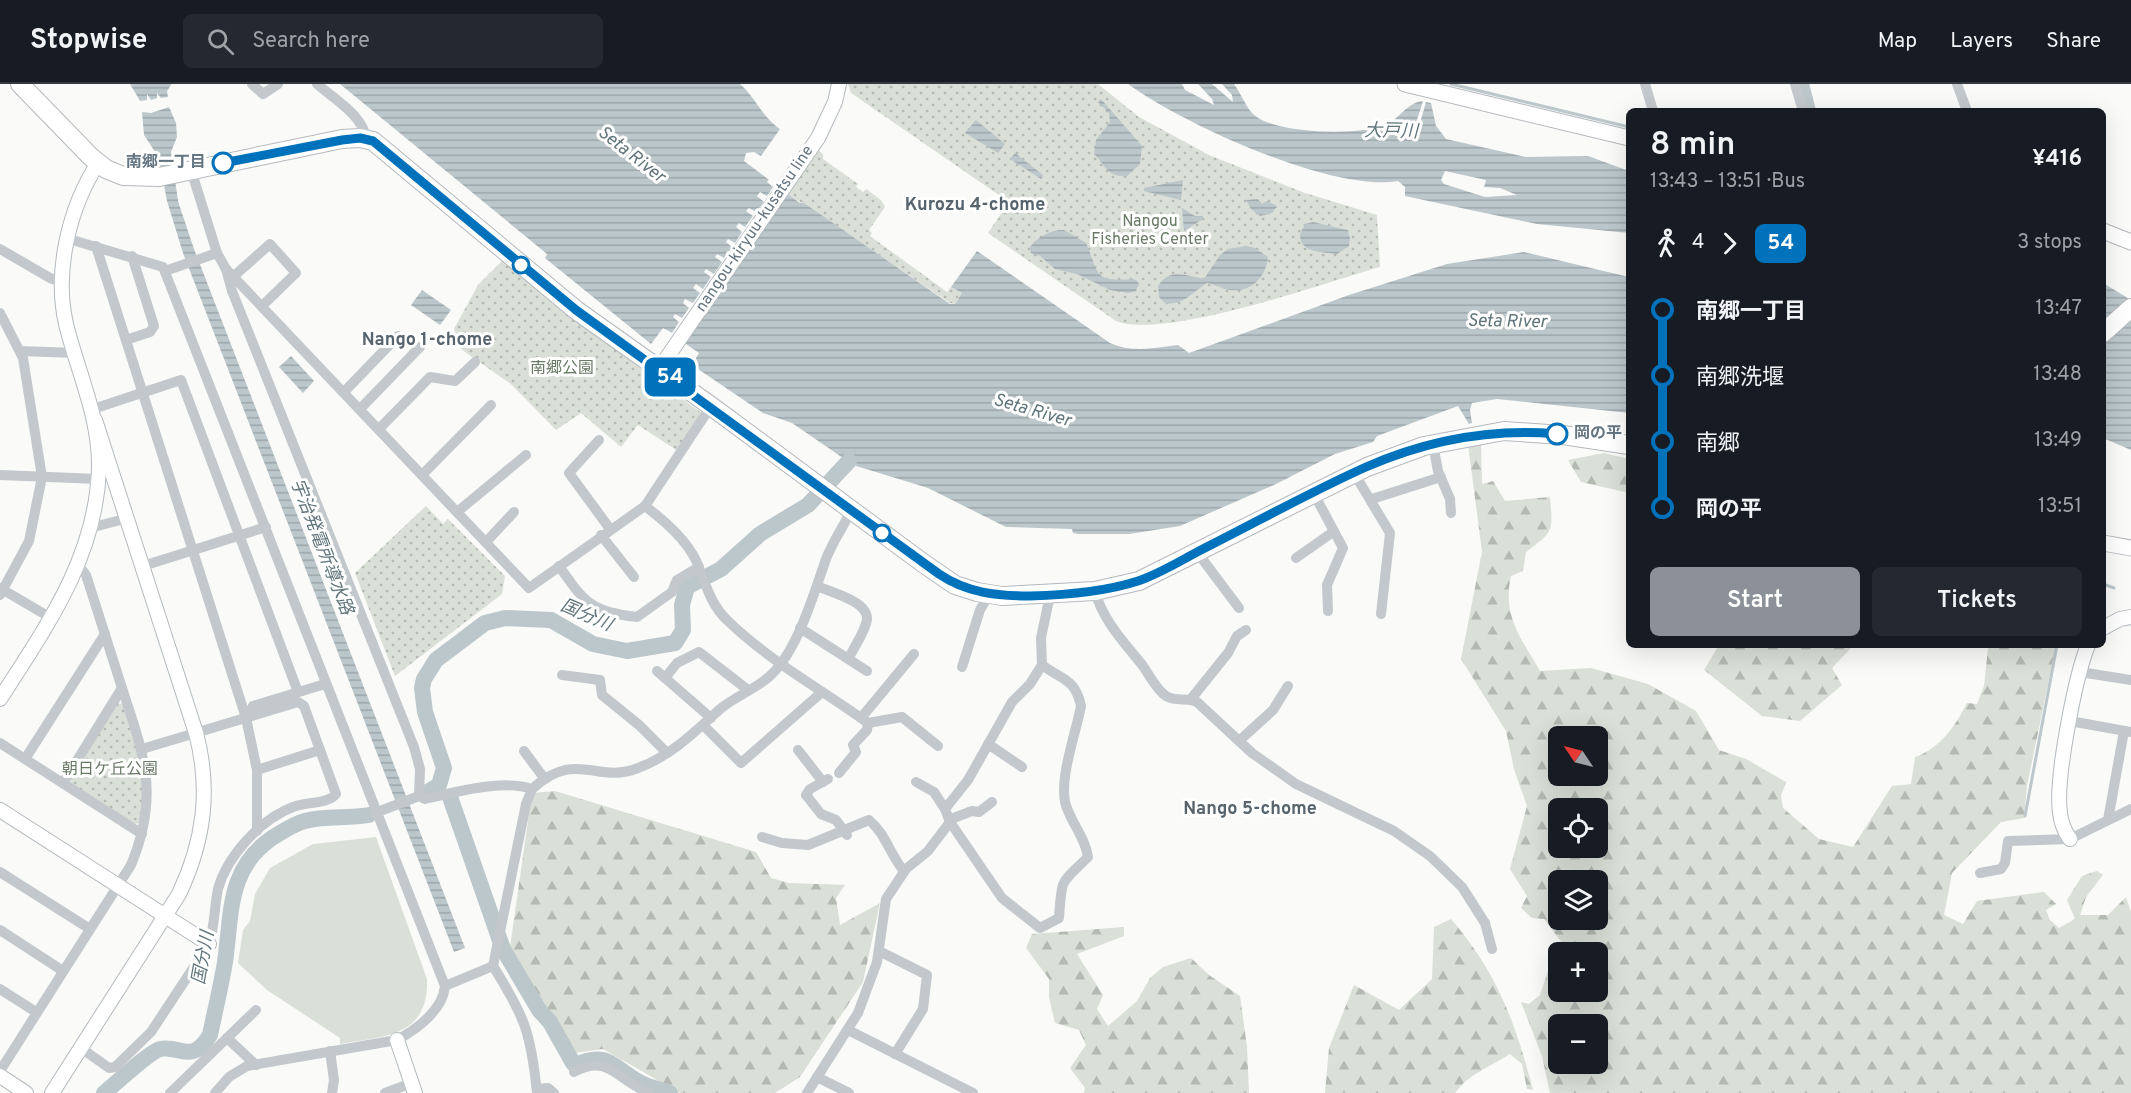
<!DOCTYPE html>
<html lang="en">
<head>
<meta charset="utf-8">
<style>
  body { margin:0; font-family:Overpass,"Noto Sans JP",sans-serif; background:#242831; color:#f1f3f6; height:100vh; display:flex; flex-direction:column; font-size:22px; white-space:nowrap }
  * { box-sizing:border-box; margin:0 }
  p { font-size:20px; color:#9ea1a6 }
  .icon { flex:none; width:33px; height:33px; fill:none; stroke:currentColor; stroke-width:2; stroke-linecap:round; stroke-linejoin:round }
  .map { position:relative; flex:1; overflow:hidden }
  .panel { position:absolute; left:1626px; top:24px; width:480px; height:540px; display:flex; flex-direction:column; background:#171b24; border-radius:9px; box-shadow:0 6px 24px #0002 }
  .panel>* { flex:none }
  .badge { padding:0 12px; border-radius:9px; font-size:21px; line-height:39px }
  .needle { width:39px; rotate:305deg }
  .buttons { position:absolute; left:1548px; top:642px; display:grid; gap:12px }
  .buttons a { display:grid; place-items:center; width:60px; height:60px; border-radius:9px; background:#171b24; box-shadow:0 6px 24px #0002; font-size:30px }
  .map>.badge { position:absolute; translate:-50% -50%; box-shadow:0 0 0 3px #fff }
  .legs { display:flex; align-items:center; gap:9px; height:66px; padding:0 24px; font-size:20px }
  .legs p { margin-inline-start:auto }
  .overview { display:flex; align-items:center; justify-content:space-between; height:102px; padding:0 24px }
  h1 { font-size:33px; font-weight:600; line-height:45px }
  .button { display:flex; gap:12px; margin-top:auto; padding:12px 24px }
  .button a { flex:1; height:69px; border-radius:9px; background:#8c9099; color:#fff; font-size:24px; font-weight:600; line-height:69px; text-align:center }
  .button a+a { background:#242831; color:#f1f3f6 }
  ul { padding:0 24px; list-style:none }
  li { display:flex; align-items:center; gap:21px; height:66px; font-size:22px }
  li i { display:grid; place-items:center; width:9px; height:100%; margin:0 8px; background:currentColor }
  li i::after { content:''; width:15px; height:15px; margin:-8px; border:4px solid; border-radius:50%; background:#171b24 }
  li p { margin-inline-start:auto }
  li:first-child i { background:linear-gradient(#0000 50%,currentColor 0) }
  li:last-child i { background:linear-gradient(currentColor 50%,#0000 0) }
  header { display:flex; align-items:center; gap:36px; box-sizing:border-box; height:84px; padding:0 30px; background:#171b24; border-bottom:2px solid #363941 }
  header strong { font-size:28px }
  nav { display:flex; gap:33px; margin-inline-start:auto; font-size:21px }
  .search { width:420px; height:54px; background:#242831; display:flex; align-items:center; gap:15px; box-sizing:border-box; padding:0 21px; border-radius:9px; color:#9ea1a6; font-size:22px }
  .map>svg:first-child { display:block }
  .green { fill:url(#green-dots) }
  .forest { fill:url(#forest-firs); fill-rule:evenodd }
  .pitch { fill:#dadfd7 }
  .water { fill:url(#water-rules); fill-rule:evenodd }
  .pier { fill:#fafaf8 }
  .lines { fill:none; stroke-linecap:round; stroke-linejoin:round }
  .stream { stroke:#bbc7cb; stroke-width:3 }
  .river { stroke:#bbc7cb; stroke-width:16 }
  .secondary-casing { stroke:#b3babf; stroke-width:16 }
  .primary-casing { stroke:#b5babe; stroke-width:17 }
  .highway-casing { stroke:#b4b9bd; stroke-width:20 }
  .street { stroke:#c3c8cc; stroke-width:10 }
  .secondary { stroke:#fff; stroke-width:14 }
  .primary { stroke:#fff; stroke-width:15 }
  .highway { stroke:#fff; stroke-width:18 }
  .line-1-casing { stroke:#fff; stroke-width:14 }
  .line-1 { stroke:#0072bc; stroke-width:9 }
  .stop-1-dot { fill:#fff; stroke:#0072bc; stroke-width:3 }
  .labels { text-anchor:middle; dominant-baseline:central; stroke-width:6; stroke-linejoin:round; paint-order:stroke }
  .stop-label { font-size:16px; font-weight:bold; fill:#657683; stroke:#fff; text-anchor:end }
  .park-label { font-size:16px; fill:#687a64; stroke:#fff }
  .street-label { font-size:16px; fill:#657683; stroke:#fff }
  .water-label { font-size:18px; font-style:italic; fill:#60757c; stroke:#fff }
  .neighbourhood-label { font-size:18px; font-weight:bold; fill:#57646e; stroke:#fff }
</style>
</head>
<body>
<header>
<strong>Stopwise</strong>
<div class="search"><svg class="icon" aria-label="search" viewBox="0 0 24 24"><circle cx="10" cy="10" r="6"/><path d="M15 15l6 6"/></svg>Search here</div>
<nav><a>Map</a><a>Layers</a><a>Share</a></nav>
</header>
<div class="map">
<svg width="2131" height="1009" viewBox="0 0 2131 1009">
  <defs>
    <pattern id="green-dots" width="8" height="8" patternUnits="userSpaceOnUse" patternTransform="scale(1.5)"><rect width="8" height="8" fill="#dadfd7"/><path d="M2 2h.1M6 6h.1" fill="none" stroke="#b4b9b4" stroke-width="1.8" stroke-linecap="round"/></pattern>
    <pattern id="forest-firs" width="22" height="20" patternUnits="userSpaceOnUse" patternTransform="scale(1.5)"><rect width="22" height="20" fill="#dadfd7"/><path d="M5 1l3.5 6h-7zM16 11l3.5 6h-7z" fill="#b4b9b4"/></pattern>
    <pattern id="water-rules" width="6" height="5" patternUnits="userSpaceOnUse" patternTransform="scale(1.5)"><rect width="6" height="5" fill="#bbc7cb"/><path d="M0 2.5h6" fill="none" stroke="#9ca6aa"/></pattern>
  </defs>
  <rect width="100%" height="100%" fill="#fafaf8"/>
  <g class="green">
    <path d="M848 0H1098L1139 33 1209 71 1305 109 1377 131 1380 183C1324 199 1165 256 1116 237L988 149 1009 118 851 9Z"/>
    <polygon points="818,66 823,70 823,75 858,100 856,103 863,108 866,105 881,116 885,123 869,146 872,149 870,152 947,208 951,203 962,209 955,220 950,219 788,110"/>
    <polygon points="502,177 566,230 703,330 678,367 638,341 621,363 581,329 556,346 512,301 461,265 454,245 478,201"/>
    <polygon points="426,422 443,440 448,435 505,492 502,510 395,592 355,489"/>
    <polygon points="117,619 124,620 144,694 142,738 135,740 71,699 70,693"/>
  </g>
  <g class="forest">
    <path d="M1468 360H1481L1482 400 1493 397 1505 417 1550 413C1553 448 1554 447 1526 468L1523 487 1511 492C1502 532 1521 554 1540 587L1591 584 1648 600 1696 627 1719 666 1746 675 1786 698 1781 712 1783 724 1819 755 1853 763 1892 702 1911 700 1915 673C1941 664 1955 642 1967 619L1977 620 1984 602 1988 564 1993 561H2056L2027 702 2024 734 2001 738 1952 789 1944 831 1963 840 1977 817 2044 808 2056 820 2046 826 2050 836 2059 844 2075 835 2067 816 2082 792 2097 787 2103 791 2086 813 2080 831H2108L2126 813 2131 828V1009H1550L1542 972 1521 918 1529 920 1540 911 1548 887H1558V908H1598V868H1569L1544 835 1532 834 1521 824 1527 812 1510 785 1527 722 1514 685 1506 647 1461 575 1482 468ZM1558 652H1598V692H1558ZM1558 724H1598V764H1558ZM1558 796H1598V836H1558ZM1558 940H1598V980H1558Z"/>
    <polygon points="1604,369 1629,375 1629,409 1581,398 1568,376"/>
    <polygon points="1719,561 1854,561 1832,584 1842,601 1800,637 1762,632 1704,586"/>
    <polygon points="555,707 756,768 771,794 789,799 845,801 836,814 840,841 880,819 863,898 800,993 775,1009 680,1009 603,965 567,970 509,870 532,709"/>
    <path d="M1451 835C1498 890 1515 938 1533 1006L1527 1005 1522 980 1510 970C1490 983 1470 989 1455 1009H1325L1329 964 1354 901 1399 926 1432 895 1434 843Z"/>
    <polygon points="1124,843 1124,852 1077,870 1103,911 1097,925 1108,942 1137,917 1150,894 1163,883 1191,874 1209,891 1240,912 1247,963 1249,1009 1084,1009 1085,1004 1070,984 1086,961 1079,946 1055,939 1049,913 1049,895 1026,864 1032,850"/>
  </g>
  <path class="pitch" d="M376 753 427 895C429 953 385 952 340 960V954L267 906 238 879 243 846 250 837 255 810 270 784 313 760Z"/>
  <g class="water">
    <polygon points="130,0 171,0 171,1 167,7 168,13 161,14 157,9 157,14 151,16 147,10 147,16 140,17"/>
    <path d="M340 0H740C756 14 762 33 780 45L761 72 754 68 746 69 744 77 800 119H804L950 220H955L962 209 951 203 977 167 1110 259C1132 269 1155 264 1178 261L1189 269 1349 211 1447 180 1524 168 1629 193V329L1497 315 1472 319 1470 326 1472 339 1469 340 1458 322 1377 352 1373 358 1335 370 1276 400 1180 442 1129 450H1078L1073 449 1072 445 1006 443 928 404 853 381 839 396 830 391 843 374 792 339 763 329 692 281 699 269 663 244 651 260 545 174 547 170Z"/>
    <path d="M1128 0H1182L1185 6 1214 21 1212 15 1198 0H1212L1233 18 1232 11 1222 0H1234C1241 9 1246 24 1254 31 1276 50 1359 52 1385 41 1399 36 1407 18 1423 17L1414 45 1418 46 1426 18 1431 19 1436 42 1446 55 1526 73 1588 72 1629 87V149L1537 140 1405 112V103L1398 97C1333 109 1181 39 1128 0ZM1445 87 1486 96 1484 103 1500 104 1517 111 1485 113 1444 100 1441 96Z"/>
    <path d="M1101 15 1142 62 1140 80 1127 92C1107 94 1105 80 1094 70L1096 56 1110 38 1109 29 1098 18Z"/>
    <polygon points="169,23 176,39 177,53 171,68 178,117 194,165 465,864 454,868 183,169 167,117 159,74 144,51 142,28 151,29"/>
    <polygon points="976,36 1005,60 998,69 965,49"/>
    <polygon points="1015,69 1043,91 1041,95 1010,75"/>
    <polygon points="1183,96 1181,116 1144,107 1144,104"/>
    <polygon points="1258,115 1262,120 1267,117 1277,122 1272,129 1260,132 1251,125 1246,116"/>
    <polygon points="1182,124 1195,132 1203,132 1203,135 1184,147"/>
    <path d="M1313 138 1347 146 1350 153 1349 162 1337 170C1323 168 1299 169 1300 150L1305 140Z"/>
    <path d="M1064 146 1086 159C1100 191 1092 198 1134 195L1139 199 1136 207 1128 209 1110 206 1077 190 1055 185 1039 171 1037 172 1031 169 1030 163C1039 152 1050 146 1064 146Z"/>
    <path d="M1246 162 1255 164 1268 173C1266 193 1251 209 1230 206 1221 205 1215 200 1207 199 1192 208 1184 222 1165 219L1159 213 1158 202C1170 183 1186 192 1204 195L1220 171 1228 165Z"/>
    <polygon points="2103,199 2131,216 2131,366 2103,354"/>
    <polygon points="422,206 451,226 440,241 411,221"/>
    <polygon points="291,272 314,297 303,309 279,283"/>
  </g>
  <polygon class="pier" points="770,94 790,108 683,261 664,247 665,245 672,249 679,238 673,233 675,230 682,234 689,224 683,219 685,215 693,219 700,209 693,204 696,200 703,205 711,193 704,188 706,185 714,190 722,178 715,173 717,170 724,174 732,163 726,158 728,155 735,159 742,148 736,143 739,139 745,143 753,132 746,127 749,124 756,128 764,118 757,112 760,108 767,112 773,103 767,98"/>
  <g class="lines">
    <g class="stream">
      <polyline points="1451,0 1629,43"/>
      <polyline points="2103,500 2114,504"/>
      <polyline points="2025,732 2057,561"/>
    </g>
    <g class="river">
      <polyline points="1801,0 1808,27"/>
      <polyline points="424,710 439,701 444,684 425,628 422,604 424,595 436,576 485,539 505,534 551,536 593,560 627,567 675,559 683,546 682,521 687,503 721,485 760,450 808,421 849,377"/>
      <path d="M450 713 503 865 539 926 550 938 573 979 576 981C610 965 615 987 643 1000 651 1004 661 1005 670 1009"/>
      <path d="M104 1009C115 1000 151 967 160 965 182 961 191 981 210 951 215 927 221 902 225 878 232 829 227 785 272 754 282 748 293 740 305 737 325 731 348 735 369 731"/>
    </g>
    <defs>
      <g id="secondary">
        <polyline points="659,285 818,54 835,18 839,0"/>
        <polyline points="2103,544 2120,535 2131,533"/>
        <path d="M0 615C46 543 96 474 99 385 100 333 78 289 66 240 54 187 69 124 98 79"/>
        <polyline points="0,726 209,860"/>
        <path d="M2070 755C2065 748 2061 738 2060 729 2055 696 2075 594 2088 561"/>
        <polyline points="397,956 415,1009"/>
        <polyline points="0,992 26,1009"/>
        <path d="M52 1009 179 810C204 757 211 706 196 649L95 336"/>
      </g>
      <g id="primary">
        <polyline points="1405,0 1629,54"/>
        <polyline points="2103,147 2131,158"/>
        <polyline points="2103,459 2131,464"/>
      </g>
      <g id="highway">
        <polyline points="20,0 91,73 106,85 123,92 159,93 342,55 360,54 373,57 576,226 711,322 923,479 955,501 977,508 1002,512 1095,507 1139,497 1367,383 1424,362 1504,347 1563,351 1629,361"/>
        <polyline points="2103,249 2131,224"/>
      </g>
    </defs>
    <use href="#secondary" class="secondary-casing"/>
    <use href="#primary" class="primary-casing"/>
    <use href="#highway" class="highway-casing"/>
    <g class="street">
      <polyline points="252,0 263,10 278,0"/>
      <path d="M317 0C333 14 364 32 366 55"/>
      <polyline points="1645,0 1653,27"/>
      <polyline points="1795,0 1803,27"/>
      <polyline points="1957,0 1967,27"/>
      <polyline points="191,86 217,169 226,185 529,504 645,422 711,322"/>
      <path d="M69 155 163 183 445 902C443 926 417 945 397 956L247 982 229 993 215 1009"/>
      <polyline points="96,162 246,634 257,686 257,747"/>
      <polyline points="0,165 50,194 61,198"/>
      <polyline points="226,185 232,207 414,663 420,685 419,712"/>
      <polyline points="165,187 217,169"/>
      <polyline points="234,192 270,160 296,189 262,222"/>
      <polyline points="0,229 23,274 42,393 29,457 0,511"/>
      <polyline points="126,256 150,248 154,242 132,172"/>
      <polyline points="20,267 76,269"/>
      <polyline points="344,308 398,252"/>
      <polyline points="93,325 181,296 298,608"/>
      <polyline points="360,325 420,263"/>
      <polyline points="379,345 430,293 455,297 475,278"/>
      <polyline points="599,356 569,389 610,445"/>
      <polyline points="1433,360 1438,387 1450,415 1451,429"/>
      <polyline points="1354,389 1390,449 1381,530"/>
      <polyline points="0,391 98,395"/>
      <polyline points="422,391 491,321"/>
      <polyline points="1314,410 1343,464 1327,501 1328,527"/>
      <polyline points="1372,415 1441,393"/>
      <path d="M645 422C665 437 691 459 699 484 706 502 712 522 727 536 769 577 821 605 868 639L902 633 938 662"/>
      <polyline points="457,428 526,371"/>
      <polyline points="90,444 128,434"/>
      <polyline points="601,451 634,493"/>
      <polyline points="486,458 514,428"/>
      <polyline points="1197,468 1239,524"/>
      <polyline points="1296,474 1333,448"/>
      <polyline points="143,482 266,443"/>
      <path d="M559 482C585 519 591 528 637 533L672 508 677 496 699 483"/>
      <path d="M817 502C830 508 868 517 867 535 866 546 854 563 849 574"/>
      <polyline points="0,504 51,534"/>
      <path d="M1095 507C1103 537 1124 558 1143 582 1150 592 1156 605 1166 612 1176 618 1187 613 1197 618L1252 669 1296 700 1394 747 1430 772 1462 803 1485 839 1492 865"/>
      <polyline points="800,544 867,587"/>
      <path d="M1042 581C1062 596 1075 594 1081 622 1076 649 1060 691 1065 718 1070 738 1085 752 1088 773 1060 801 1062 792 1059 834L1040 844 1002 814 950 738 945 725 968 696 1012 618 1030 600 1042 581 1041 554 1050 511"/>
      <polyline points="962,583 980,526 989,510"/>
      <polyline points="657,587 711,634"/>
      <polyline points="2080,588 2131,596"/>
      <polyline points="562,591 600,596 602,611 639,641 667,669"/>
      <polyline points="665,594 677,579 699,568 748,606"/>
      <polyline points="1191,615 1228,569 1237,552 1246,546"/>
      <polyline points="246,634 253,622 325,600"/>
      <polyline points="861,634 914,570"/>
      <polyline points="2070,637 2131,648"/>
      <polyline points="703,641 741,679 822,608"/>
      <polyline points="1239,657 1273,626 1288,602"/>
      <polyline points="0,659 142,750"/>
      <polyline points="988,660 1022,683"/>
      <polyline points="798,666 823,698"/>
      <polyline points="524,667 544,694"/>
      <polyline points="25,675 105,550"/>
      <polyline points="257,686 320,666"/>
      <polyline points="839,689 856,668 853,661 867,646 868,639"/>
      <polyline points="828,695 810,705 806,711 821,730 836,736 847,751"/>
      <polyline points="916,698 934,708 945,725"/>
      <polyline points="63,699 122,604"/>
      <path d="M375 729 419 712 425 715C454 708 504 695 532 705 578 664 596 701 638 684 669 673 695 648 719 626 735 612 757 605 772 590 798 565 814 509 826 475 832 459 843 443 851 427"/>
      <polyline points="951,735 972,727 979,728 992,718"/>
      <polyline points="2108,736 2124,647"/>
      <path d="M762 753 782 759 808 761 869 736C886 750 890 771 904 787"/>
      <polyline points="0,788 90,845"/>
      <polyline points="1980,789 2001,785 2005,779 2008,757 2070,755 2131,725"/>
      <polyline points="0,846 63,887"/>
      <polyline points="879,867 927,891 923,925 895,970"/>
      <polyline points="493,882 526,720 532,705"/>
      <path d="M445 902 493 882C525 933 531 949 537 1009"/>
      <polyline points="0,905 36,928"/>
      <polyline points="848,946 973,1009"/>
      <polyline points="227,954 256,981"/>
      <path d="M81 964 109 984 115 983 151 948 209 860C215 842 214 824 218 805 227 772 261 735 293 723 305 718 329 720 336 710L304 622 298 618 142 665"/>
      <polyline points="330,967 334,996 332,1009"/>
      <path d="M0 987 131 781C160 711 144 671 122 604 110 566 98 528 86 491L79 482"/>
      <path d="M574 988C608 969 617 996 649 1009"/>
      <polyline points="817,993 849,1009"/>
      <polyline points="537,1005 548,1004 554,1009"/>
      <polyline points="170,1009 256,926"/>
      <polyline points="385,1009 412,999"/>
      <polyline points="807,1009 858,929 877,878 886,815 906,785 928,767 950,738"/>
    </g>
    <use href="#secondary" class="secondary"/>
    <use href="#primary" class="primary"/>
    <use href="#highway" class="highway"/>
  </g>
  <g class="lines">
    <defs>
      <path id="line-1" d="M223 79 342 56 360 54 373 57 576 226 939 490C967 509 997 512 1030 512 1066 511 1104 508 1138 497 1159 490 1180 477 1199 467 1255 439 1310 408 1366 383 1428 356 1490 344 1557 350"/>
    </defs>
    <use href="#line-1" class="line-1-casing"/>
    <use href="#line-1" class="line-1"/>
  </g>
  <g class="stop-1-dot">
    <circle cx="223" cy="79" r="10"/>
    <circle cx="521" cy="181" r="8"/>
    <circle cx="1557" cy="350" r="10"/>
    <circle cx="882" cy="449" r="8"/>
  </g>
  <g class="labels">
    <g class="stop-label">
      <text x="206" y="79">南郷一丁目</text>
      <text x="1574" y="350" text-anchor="start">岡の平</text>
    </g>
    <g class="park-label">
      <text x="1150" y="138">Nangou<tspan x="1150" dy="18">Fisheries Center</tspan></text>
      <text x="562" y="285">南郷公園</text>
      <text x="110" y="686">朝日ケ丘公園</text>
    </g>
    <g class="street-label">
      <text transform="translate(755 145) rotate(-56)">nangou-kiryuu-kusatsu line</text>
    </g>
    <g class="water-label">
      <text transform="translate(1391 48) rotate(1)">大戸川</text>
      <text transform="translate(631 71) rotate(38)">Seta River</text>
      <text transform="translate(1507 238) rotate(1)">Seta River</text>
      <text transform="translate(1032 327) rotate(16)">Seta River</text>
      <text transform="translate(321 463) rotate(69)">宇治発電所導水路</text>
      <text transform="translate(586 532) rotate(23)">国分川</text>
      <text transform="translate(204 874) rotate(-80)">国分川</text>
    </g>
    <g class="neighbourhood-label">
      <text x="975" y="121">Kurozu 4-chome</text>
      <text x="427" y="256">Nango 1-chome</text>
      <text x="1250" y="725">Nango 5-chome</text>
    </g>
  </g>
</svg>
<div class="buttons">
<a><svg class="needle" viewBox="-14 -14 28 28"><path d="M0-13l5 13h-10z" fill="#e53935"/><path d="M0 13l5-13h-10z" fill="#9ea1a6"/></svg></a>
<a><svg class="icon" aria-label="locate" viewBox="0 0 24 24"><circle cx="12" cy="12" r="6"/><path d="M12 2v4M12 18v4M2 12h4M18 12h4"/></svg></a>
<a><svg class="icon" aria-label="layers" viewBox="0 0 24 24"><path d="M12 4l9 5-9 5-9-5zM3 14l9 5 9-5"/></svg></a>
<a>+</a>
<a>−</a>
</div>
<b class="badge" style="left:670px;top:293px;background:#0072bc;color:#fff">54</b>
<section class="panel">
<div class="overview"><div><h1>8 min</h1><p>13:43 – 13:51 · Bus</p></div><b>¥416</b></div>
<div class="legs"><svg class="icon" aria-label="walk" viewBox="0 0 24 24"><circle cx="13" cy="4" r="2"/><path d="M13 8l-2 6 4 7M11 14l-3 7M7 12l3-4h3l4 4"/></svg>4<svg class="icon" aria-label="forward" viewBox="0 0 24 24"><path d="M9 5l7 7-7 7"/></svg><b class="badge" style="background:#0072bc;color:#fff">54</b><p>3 stops</p></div>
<ul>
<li><i style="color:#0072bc"></i><b>南郷一丁目</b><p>13:47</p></li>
<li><i style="color:#0072bc"></i><span>南郷洗堰</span><p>13:48</p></li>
<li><i style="color:#0072bc"></i><span>南郷</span><p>13:49</p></li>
<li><i style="color:#0072bc"></i><b>岡の平</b><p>13:51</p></li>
</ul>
<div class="button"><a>Start</a><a>Tickets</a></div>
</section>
</div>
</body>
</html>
